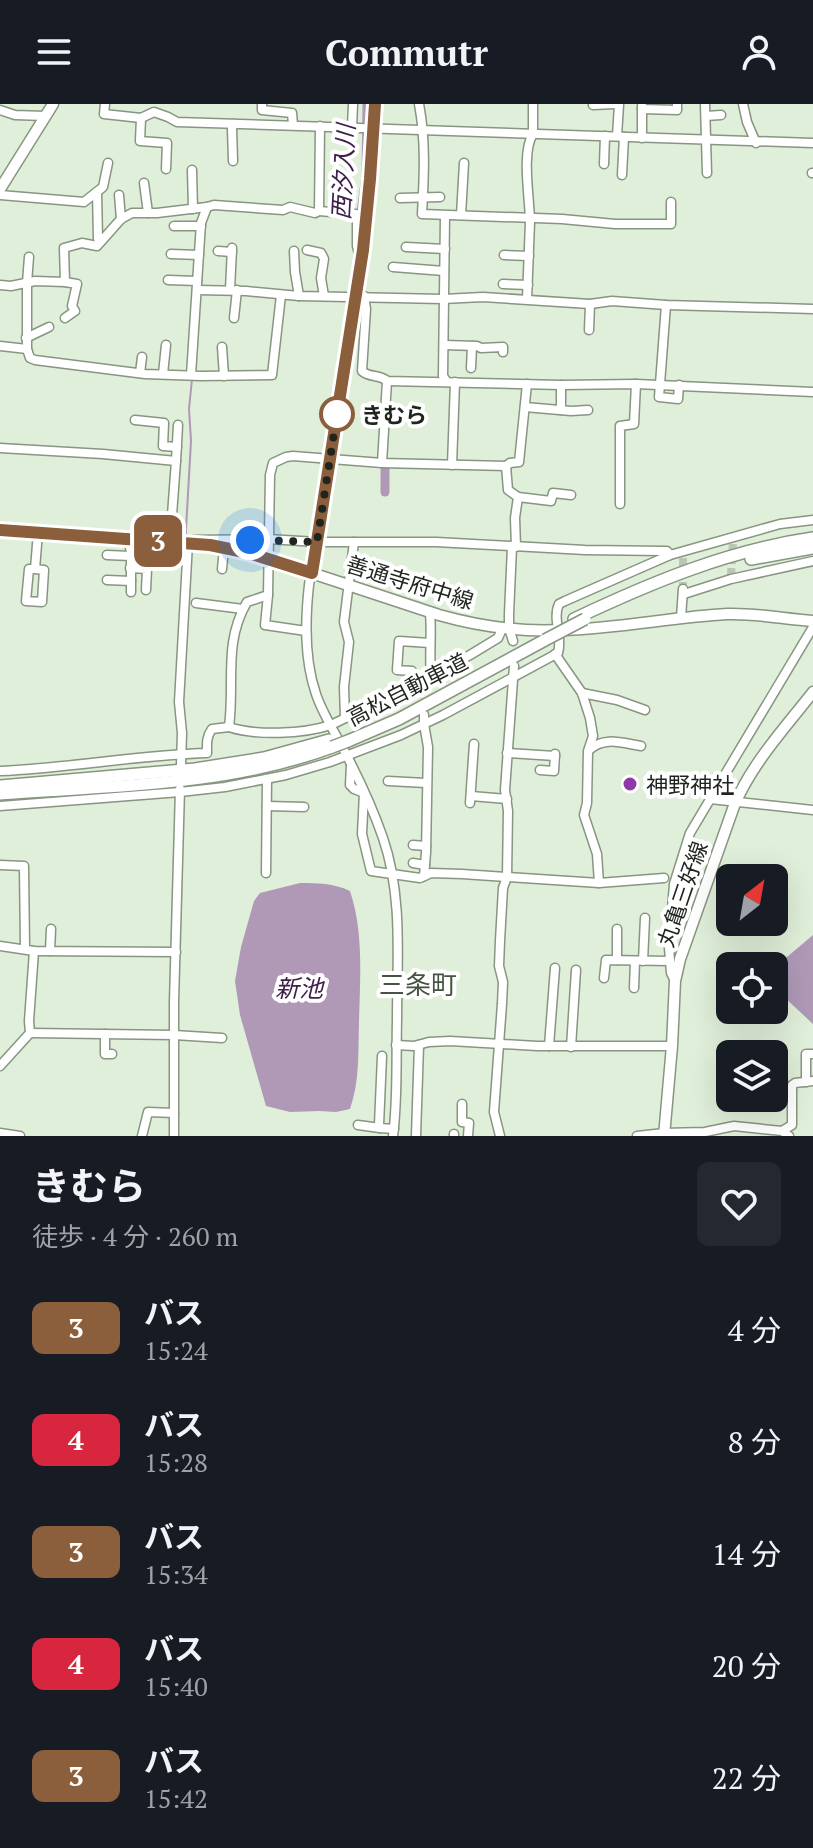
<!DOCTYPE html>
<html lang="ja">
<head>
<meta charset="utf-8">
<style>
  body { margin:0; font-family:"PT Serif","Noto Sans JP",serif; background:#242831; color:#f1f3f6; height:100vh; display:flex; flex-direction:column; font-size:30px; white-space:nowrap }
  * { box-sizing:border-box; margin:0 }
  p { font-size:26px; color:#9ea1a6 }
  .icon { flex:none; width:44px; height:44px; fill:none; stroke:currentColor; stroke-width:2; stroke-linecap:round; stroke-linejoin:round }
  .map { position:relative; height:1032px; overflow:hidden }
  .side { display:flex; flex-direction:column; background:#171b24; flex:1 }
  .side>* { flex:none }
  .badge { padding:0 16px; border-radius:12px; font-size:28px; line-height:52px }
  .needle { width:52px; rotate:31deg }
  .fabs { position:absolute; left:716px; top:760px; display:grid; gap:16px }
  .fabs a { display:grid; place-items:center; width:72px; height:72px; border-radius:12px; background:#171b24; box-shadow:0 8px 32px #0002; font-size:40px }
  .you { position:absolute; width:40px; height:40px; margin:-20px; border:6px solid #fff; border-radius:50%; background:#1a73e8; box-shadow:0 0 0 12px #1a73e833 }
  .map>.badge { position:absolute; translate:-50% -50%; box-shadow:0 0 0 4px #fff }
  .round { display:grid; place-items:center; flex:none; width:84px; height:84px; border-radius:12px; background:#242831 }
  .head { display:flex; align-items:center; justify-content:space-between; height:136px; padding:0 32px }
  h1 { font-size:38px; font-weight:700; line-height:60px }
  ul { padding:0; list-style:none }
  li { display:flex; align-items:center; gap:24px; height:112px; padding:0 32px }
  li div { flex:1 }
  li b { display:block; font-size:30px }
  li em { font-style:normal }
  li .badge { min-width:88px; font-weight:700; text-align:center }
  header { display:flex; justify-content:space-between; align-items:center; height:104px; padding:0 32px; background:#171b24; font-size:36px; font-weight:700 }
  .map>svg:first-child { display:block }
  .water { fill:#af99b7 }
  .lines { fill:none; stroke-linecap:round; stroke-linejoin:round }
  .stream { stroke:#af99b7; stroke-width:2 }
  .river { stroke:#af99b7; stroke-width:9 }
  .minor-tunnel { stroke:#b9c7b3; stroke-width:8; stroke-dasharray:8 4; stroke-linecap:butt }
  .minor-casing { stroke:#879581; stroke-width:11 }
  .major-casing { stroke:#879581; stroke-width:13 }
  .highway-casing { stroke:#879581; stroke-width:14 }
  .minor { stroke:#fff; stroke-width:8 }
  .major { stroke:#fff; stroke-width:10 }
  .highway { stroke:#fff; stroke-width:11 }
  .highway-bridge-casing { stroke:#879581; stroke-width:14; stroke-linecap:butt }
  .highway-bridge { stroke:#fff; stroke-width:11 }
  .line-casing { stroke:#fff; stroke-width:18 }
  .line { stroke:#8b5e3c; stroke-width:12 }
  .walk { stroke:#1f251d; stroke-width:8; stroke-dasharray:0 14.4 }
  .stop-dot { fill:#fff; stroke:#8b5e3c; stroke-width:4 }
  .poi-dot { fill:#8e39a7; stroke:#fff; stroke-width:3 }
  .labels { text-anchor:middle; dominant-baseline:central; stroke-width:8; stroke-linejoin:round; paint-order:stroke }
  .stop-label { font-size:22px; font-weight:bold; fill:#1f251d; stroke:#fff; text-anchor:start }
  .street-label { font-size:22px; fill:#1f251d; stroke:#fff }
  .poi-label { font-size:22px; fill:#1f251d; stroke:#fff; text-anchor:start }
  .water-label { font-size:24px; font-style:italic; fill:#40204a; stroke:#fff }
  .quarter-label { font-size:26px; fill:#475341; stroke:#fff }
</style>
</head>
<body>
<header><svg class="icon" aria-label="menu" viewBox="0 0 24 24"><path d="M4 6h16M4 12h16M4 18h16"/></svg>Commutr<svg class="icon" aria-label="person" viewBox="0 0 24 24"><circle cx="12" cy="8" r="4"/><path d="M4 21q1-7 8-7t8 7"/></svg></header>
<div class="map">
<svg width="813" height="1032" viewBox="0 0 813 1032">
  <rect width="100%" height="100%" fill="#e0efd9"/>
  <g class="water">
    <path d="M300 779C318 779 333 779 350 787 364 829 360 874 359 918 358 948 360 976 350 1005L336 1008 319 1007 290 1008 266 1002 240 911 235 877 241 843 254 797 260 789Z"/>
    <polygon points="813,831 813,920 782,891 774,879 774,864"/>
  </g>
  <g class="lines">
    <polyline class="stream" points="188,434 186,433 186,425 191,337 189,305 192,275"/>
    <g class="river">
      <polyline points="360,115 366,72 367,0"/>
      <polyline points="385,388 385,363"/>
    </g>
    <g class="minor-tunnel">
      <polyline points="683,454 683,485"/>
      <polyline points="731,472 733,437"/>
      <polyline points="425,602 426,583"/>
    </g>
    <defs>
      <g id="minor">
        <polyline points="105,0 104,10 141,14 154,8 168,13 177,18 813,39"/>
        <polyline points="262,0 262,6 292,9 293,21"/>
        <path d="M375 0 371 64 363 146 309 481C305 517 304 555 316 590 323 611 336 630 346 650 360 677 373 705 383 734 403 792 397 856 397 916 396 955 398 994 393 1032"/>
        <path d="M419 0C426 37 424 73 422 110L562 115 615 120H671V98"/>
        <polyline points="615,0 619,1 617,32"/>
        <polyline points="705,0 707,69"/>
        <polyline points="743,0 747,18 756,39"/>
        <polyline points="593,1 615,0"/>
        <polyline points="642,5 677,6 677,0"/>
        <polyline points="0,6 15,11 45,12"/>
        <polyline points="706,12 721,11"/>
        <polyline points="141,14 140,37 167,39 166,65"/>
        <polyline points="352,23 353,0"/>
        <polyline points="642,34 642,2"/>
        <polyline points="233,57 232,24 234,20"/>
        <polyline points="604,60 605,32"/>
        <polyline points="192,66 193,105"/>
        <polyline points="812,69 813,69"/>
        <polyline points="622,71 624,33"/>
        <polyline points="144,79 148,109"/>
        <polyline points="97,88 98,135 101,137"/>
        <polyline points="0,91 84,98 103,83 108,59"/>
        <polyline points="119,91 121,115"/>
        <polyline points="400,94 440,93"/>
        <polyline points="319,107 367,111"/>
        <polyline points="357,111 357,142 360,154"/>
        <polyline points="461,111 464,59"/>
        <polyline points="445,112 443,272 447,278"/>
        <polyline points="174,122 201,122"/>
        <polyline points="406,143 445,145"/>
        <polyline points="307,146 321,149 324,155 321,174 324,192"/>
        <polyline points="218,147 232,148"/>
        <polyline points="294,147 295,168 299,192"/>
        <polyline points="171,150 199,151"/>
        <polyline points="504,151 529,152"/>
        <polyline points="29,153 27,179 27,245 30,254 35,256 145,270 201,272 272,271 281,191"/>
        <polyline points="393,163 444,167"/>
        <polyline points="168,176 197,177"/>
        <polyline points="65,178 77,180 72,202 75,207 65,214"/>
        <polyline points="503,180 528,181"/>
        <polyline points="0,181 11,182 35,177 65,178 64,144 82,139 97,142 121,115 132,109 157,109 207,103 214,101 283,106 290,103 315,109 319,107 320,22"/>
        <polyline points="197,186 246,187 299,192 443,195 483,193 590,200 612,197 666,201 813,205"/>
        <polyline points="230,186 232,144"/>
        <path d="M364 192 366 205 362 267C369 274 380 270 387 277L561 281 636 280 813 288"/>
        <path d="M527 195C528 169 529 144 530 118 530 96 521 48 533 30V0"/>
        <polyline points="666,201 659,293 678,295 679,281"/>
        <polyline points="234,214 237,186"/>
        <polyline points="589,226 590,200"/>
        <polyline points="26,234 49,223"/>
        <polyline points="444,241 477,242 481,244 503,243 503,248"/>
        <polyline points="0,242 27,245"/>
        <polyline points="222,243 224,272"/>
        <polyline points="471,264 472,242"/>
        <polyline points="140,269 142,253"/>
        <polyline points="163,270 166,241"/>
        <polyline points="191,271 201,119 207,103"/>
        <polyline points="561,281 561,306"/>
        <polyline points="525,303 571,307 588,306"/>
        <polyline points="135,316 164,319 163,342 177,343"/>
        <polyline points="0,344 103,350 176,357 170,438"/>
        <polyline points="176,357 178,321"/>
        <polyline points="382,359 387,277"/>
        <polyline points="452,361 455,278"/>
        <polyline points="506,362 508,386 518,393 515,414 516,443"/>
        <polyline points="518,393 551,397 553,389 571,391"/>
        <polyline points="620,400 620,322 634,320 636,280"/>
        <polyline points="128,435 131,448 131,488"/>
        <polyline points="512,443 509,510 509,524 513,537"/>
        <polyline points="107,451 131,452"/>
        <polyline points="130,464 147,465 146,486"/>
        <polyline points="35,465 44,466 42,498 26,497 29,465 35,465 38,428"/>
        <polyline points="222,465 224,444"/>
        <polyline points="107,476 131,477"/>
        <polyline points="684,490 731,475 813,457"/>
        <polyline points="268,491 265,521 306,527"/>
        <polyline points="196,499 243,505"/>
        <path d="M430 509C432 530 429 551 431 572"/>
        <polyline points="681,514 683,485"/>
        <path d="M503 523 498 534 470 551 424 576 331 621C303 630 256 632 229 623 235 578 223 539 247 498L268 491 270 371 273 359 286 353 293 352 382 359 506 362 510 359 519 358 527 280"/>
        <polyline points="555,550 582,589 590,614 593,632 588,647 587,699 584,711 597,750 599,779"/>
        <polyline points="412,567 397,566 399,537 430,539"/>
        <polyline points="582,589 617,596 645,606"/>
        <polyline points="345,614 344,583 349,538 344,518 354,438"/>
        <path d="M589 646C604 632 622 639 641 642"/>
        <polyline points="507,649 555,652"/>
        <polyline points="181,661 182,629 179,598 188,439 194,436 268,435 317,438 436,438 585,446 663,447 667,447 670,451"/>
        <polyline points="351,661 350,681 354,685 364,689 362,730 371,767 420,774 431,769 462,770 599,779 664,774"/>
        <polyline points="540,666 554,667 555,650"/>
        <path d="M0 667C69 664 138 651 207 649 207 640 206 633 212 625L229 623"/>
        <polyline points="388,677 426,679"/>
        <polyline points="471,692 507,695"/>
        <polyline points="710,695 813,706"/>
        <polyline points="470,699 474,640"/>
        <path d="M0 702 180 688 225 683 286 671 330 658 401 631 443 611 558 549C563 533 552 515 559 500L565 497 670 451 780 420 813 416"/>
        <polyline points="267,702 304,703"/>
        <polyline points="413,741 426,742"/>
        <polyline points="413,759 425,761"/>
        <polyline points="0,761 24,762 25,845"/>
        <polyline points="266,769 267,675"/>
        <polyline points="424,772 426,749 428,643 424,620 424,611"/>
        <polyline points="0,842 34,847 176,848"/>
        <polyline points="50,847 51,825"/>
        <polyline points="617,856 617,825"/>
        <polyline points="643,857 645,814"/>
        <polyline points="604,874 606,856 670,857"/>
        <polyline points="675,877 671,869 669,844 674,780 690,729 813,523"/>
        <polyline points="634,884 635,857"/>
        <polyline points="30,929 174,931 222,934"/>
        <polyline points="105,930 105,950 112,950"/>
        <polyline points="396,941 414,942 429,938 450,937 537,942 672,942"/>
        <polyline points="549,942 555,864"/>
        <polyline points="571,943 576,866"/>
        <polyline points="382,952 379,1021 380,1024 394,1025"/>
        <polyline points="0,962 30,929 29,917 34,847"/>
        <polyline points="806,978 806,950 813,950"/>
        <polyline points="462,1000 462,1018 469,1019 468,1032"/>
        <polyline points="358,1021 380,1024"/>
        <polyline points="782,1027 792,1021 792,981 795,979 813,977"/>
        <polyline points="0,1029 20,1032"/>
        <polyline points="454,1030 454,1032"/>
        <polyline points="142,1032 148,1008 174,1009"/>
        <polyline points="174,1032 174,898 180,685"/>
        <polyline points="416,1032 419,941"/>
        <polyline points="500,1032 494,1008 502,900 503,878 499,862 500,837 503,784 507,773 508,707 505,686 514,562"/>
        <polyline points="637,1032 664,1029 705,1028 734,1022 782,1027 789,1032"/>
      </g>
      <g id="major">
        <polyline points="0,85 53,0"/>
        <path d="M0 426 193 439 228 444 269 455 439 511C478 522 521 528 561 526 617 525 672 513 727 510 756 509 784 515 813 517"/>
        <path d="M664 1032 672 942 675 877 680 855 734 702C752 659 785 624 813 588"/>
      </g>
      <g id="highway">
        <polyline points="751,455 813,444"/>
        <path d="M574 515C650 479 729 446 813 434"/>
        <polyline points="348,637 399,615 545,536"/>
        <polyline points="0,682 195,665 264,654 329,636"/>
        <path d="M0 690C110 682 227 682 332 643"/>
      </g>
    </defs>
    <use href="#minor" class="minor-casing"/>
    <use href="#major" class="major-casing"/>
    <use href="#highway" class="highway-casing"/>
    <use href="#minor" class="minor"/>
    <use href="#major" class="major"/>
    <use href="#highway" class="highway"/>
    <defs>
      <g id="highway-bridge">
        <polyline points="545,536 585,515"/>
        <polyline points="332,643 348,637"/>
      </g>
    </defs>
    <use href="#highway-bridge" class="highway-bridge-casing"/>
    <use href="#highway-bridge" class="highway-bridge"/>
  </g>
  <g class="lines">
    <defs>
      <polyline id="line" points="0,426 210,441 249,449 312,469 363,146 370,75 375,0"/>
    </defs>
    <use href="#line" class="line-casing"/>
    <use href="#line" class="line"/>
    <polyline class="walk" points="250,436 317,438 337,310"/>
  </g>
  <circle class="stop-dot" cx="337" cy="310" r="16"/>
  <circle class="poi-dot" cx="630" cy="680" r="8"/>
  <g class="labels">
    <g class="stop-label">
      <text x="361" y="310">きむら</text>
    </g>
    <g class="street-label">
      <text transform="translate(410 478) rotate(17)">善通寺府中線</text>
      <text transform="translate(407 585) rotate(-27)">高松自動車道</text>
      <text transform="translate(682 790) rotate(-71)">丸亀三好線</text>
    </g>
    <g class="poi-label">
      <text x="646" y="680">神野神社</text>
    </g>
    <g class="water-label">
      <text transform="translate(343 68) rotate(-87)">西汐入川</text>
      <text x="299" y="884">新池</text>
    </g>
    <g class="quarter-label">
      <text x="418" y="880">三条町</text>
    </g>
  </g>
</svg>
<div class="fabs">
<a><svg class="needle" viewBox="-14 -14 28 28"><path d="M0-13l5 13h-10z" fill="#e53935"/><path d="M0 13l5-13h-10z" fill="#9ea1a6"/></svg></a>
<a><svg class="icon" aria-label="locate" viewBox="0 0 24 24"><circle cx="12" cy="12" r="6"/><path d="M12 2v4M12 18v4M2 12h4M18 12h4"/></svg></a>
<a><svg class="icon" aria-label="layers" viewBox="0 0 24 24"><path d="M12 4l9 5-9 5-9-5zM3 14l9 5 9-5"/></svg></a>
</div>
<div class="you" style="left:250px;top:436px"></div>
<b class="badge" style="left:158px;top:437px;background:#8b5e3c;color:#fff">3</b>
</div>
<section class="side">
<div class="head"><div><h1>きむら</h1><p>徒歩 · 4 分 · 260 m</p></div><a class="round"><svg class="icon" aria-label="heart" viewBox="0 0 24 24"><path d="M12 20l-8-8c-3-5 5-10 8-4 3-6 11-1 8 4z"/></svg></a></div>
<ul>
<li><span class="badge" style="background:#8b5e3c;color:#fff">3</span><div><b>バス</b><p>15:24</p></div><em>4 分</em></li>
<li><span class="badge" style="background:#d7263d;color:#fff">4</span><div><b>バス</b><p>15:28</p></div><em>8 分</em></li>
<li><span class="badge" style="background:#8b5e3c;color:#fff">3</span><div><b>バス</b><p>15:34</p></div><em>14 分</em></li>
<li><span class="badge" style="background:#d7263d;color:#fff">4</span><div><b>バス</b><p>15:40</p></div><em>20 分</em></li>
<li><span class="badge" style="background:#8b5e3c;color:#fff">3</span><div><b>バス</b><p>15:42</p></div><em>22 分</em></li>
</ul>
</section>
</body>
</html>
